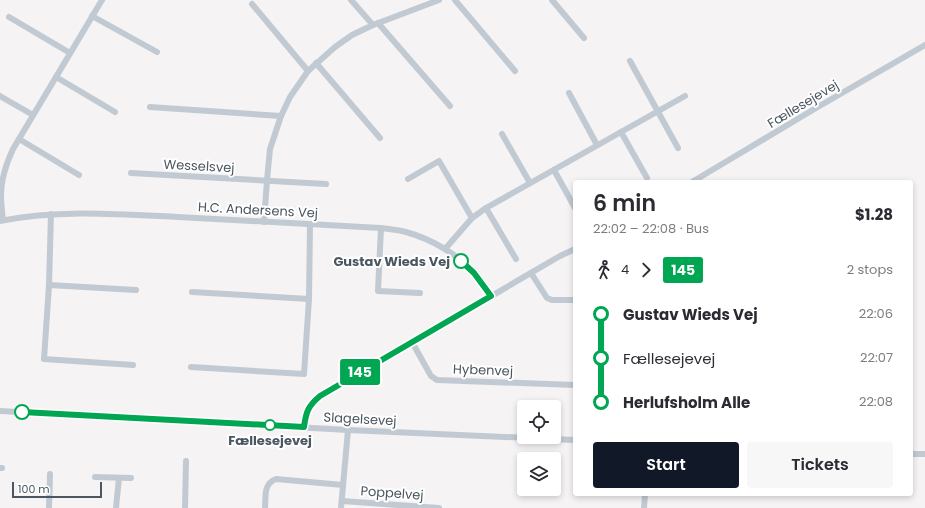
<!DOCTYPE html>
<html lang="en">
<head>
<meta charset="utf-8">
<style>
  body { margin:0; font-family:Poppins,sans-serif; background:#f7f7f7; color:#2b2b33; height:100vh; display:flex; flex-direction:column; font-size:15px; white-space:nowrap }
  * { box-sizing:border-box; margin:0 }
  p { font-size:13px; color:#7c7c81 }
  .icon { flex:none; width:22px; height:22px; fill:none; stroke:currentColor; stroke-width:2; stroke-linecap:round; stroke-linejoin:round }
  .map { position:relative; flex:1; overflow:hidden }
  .drawer { position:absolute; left:573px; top:180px; width:340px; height:316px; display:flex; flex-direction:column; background:#fff; border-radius:4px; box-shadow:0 2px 6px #0003 }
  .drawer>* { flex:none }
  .badge { padding:0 8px; border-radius:3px; font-size:14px; line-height:26px }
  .buttons { position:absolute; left:517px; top:400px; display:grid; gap:8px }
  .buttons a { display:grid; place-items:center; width:44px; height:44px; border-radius:4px; background:#fff; box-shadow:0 2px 6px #0003; font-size:20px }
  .scale { position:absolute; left:12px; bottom:10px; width:90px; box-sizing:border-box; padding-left:4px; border:2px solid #4a5661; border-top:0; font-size:11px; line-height:14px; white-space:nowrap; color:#4a5661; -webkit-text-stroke:3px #fff; paint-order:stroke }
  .map>.badge { position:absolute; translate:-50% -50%; box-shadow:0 0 0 2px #fff }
  .legs { display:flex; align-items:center; gap:6px; height:44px; padding:0 20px; font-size:13px }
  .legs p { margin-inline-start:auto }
  .overview { display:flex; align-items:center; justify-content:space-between; height:68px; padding:0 20px }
  h1 { font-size:22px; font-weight:600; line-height:30px }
  .primary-button { display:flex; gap:8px; margin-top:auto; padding:8px 20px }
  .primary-button a { flex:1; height:46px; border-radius:4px; background:#111827; color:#fff; font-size:16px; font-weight:600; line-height:46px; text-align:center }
  .primary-button a+a { background:#f7f7f7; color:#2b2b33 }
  ul { padding:0 20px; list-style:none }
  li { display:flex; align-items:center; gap:14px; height:44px; font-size:15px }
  li i { display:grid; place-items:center; width:6px; height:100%; margin:0 5px; background:currentColor }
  li i::after { content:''; width:10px; height:10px; margin:-5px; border:3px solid; border-radius:50%; background:#fff }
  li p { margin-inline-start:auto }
  li:first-child i { background:linear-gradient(#0000 50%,currentColor 0) }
  li:last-child i { background:linear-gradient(currentColor 50%,#0000 0) }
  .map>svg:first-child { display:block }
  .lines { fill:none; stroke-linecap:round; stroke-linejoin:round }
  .minor { stroke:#c1cad2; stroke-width:6 }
  .line-1-casing { stroke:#fff; stroke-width:9 }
  .line-1 { stroke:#00a651; stroke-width:6 }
  .stop-1-dot { fill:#fff; stroke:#00a651; stroke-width:2 }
  .labels { text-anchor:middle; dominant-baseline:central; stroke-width:4; stroke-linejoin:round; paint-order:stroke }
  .street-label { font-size:13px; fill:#4a5661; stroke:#fff }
  .stop-label { font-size:13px; font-weight:bold; fill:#4a5661; stroke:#fff; text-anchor:end }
</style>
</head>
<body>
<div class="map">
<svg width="925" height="508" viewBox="0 0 925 508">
  <rect width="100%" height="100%" fill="#f5f3f3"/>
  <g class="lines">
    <g class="minor">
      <polyline points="351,0 373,25"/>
      <polyline points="455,0 515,71"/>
      <polyline points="552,0 584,38"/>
      <polyline points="252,4 308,71"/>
      <polyline points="92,16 157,52"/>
      <polyline points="9,17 70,53"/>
      <polyline points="378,23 450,106"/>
      <polyline points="630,61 678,148"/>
      <polyline points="316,63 380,138"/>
      <polyline points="56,77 115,112"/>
      <polyline points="569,93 597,145"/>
      <polyline points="0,96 33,115"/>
      <polyline points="150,107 281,116"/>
      <polyline points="621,132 647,178"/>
      <polyline points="502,134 530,183"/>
      <polyline points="19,139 79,175"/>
      <polyline points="554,170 575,208"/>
      <polyline points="131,173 326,184"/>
      <polyline points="408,179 439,161 472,218"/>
      <polyline points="692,182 816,108 925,45"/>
      <polyline points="486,208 516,259"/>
      <polyline points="51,214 49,285 44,359 133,365"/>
      <path d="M3 220C2 212 1 203 1 195 1 178 6 164 13 149L102 0"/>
      <path d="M0 221C59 209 119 214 178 217 246 221 314 224 381 228 389 229 398 230 406 232 431 239 458 254 474 274 480 281 485 289 491 296"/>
      <polyline points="264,222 267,180 270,149 281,116 290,97 308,71 335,47 352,35 373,25 439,0"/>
      <polyline points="381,228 378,291 420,293"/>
      <polyline points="445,249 472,218 486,208 685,96"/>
      <polyline points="531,273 547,298 552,300 575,300"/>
      <polyline points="49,285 136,290"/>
      <polyline points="192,292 309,299"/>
      <polyline points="412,342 431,376 437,380 575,385"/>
      <polyline points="191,367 304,374 309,299 310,224"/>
      <polyline points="0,411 348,430 575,440"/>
      <path d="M303 427C306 412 308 405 320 396L560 256 575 249"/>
      <polyline points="911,454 925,454"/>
      <polyline points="0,468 2,468"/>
      <polyline points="95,477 131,478"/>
      <polyline points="342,501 439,508"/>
      <polyline points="49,508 50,474"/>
      <polyline points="116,508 119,478"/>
      <polyline points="185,508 186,461"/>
      <path d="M265 508C266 496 263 484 276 479L343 485"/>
      <polyline points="341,508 348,430"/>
      <polyline points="644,508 645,494"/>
    </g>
  </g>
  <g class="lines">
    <defs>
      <path id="line-1" d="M22 412 304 427C306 412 308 406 320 396L491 296 474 273 461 261"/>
    </defs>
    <use href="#line-1" class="line-1-casing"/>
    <use href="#line-1" class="line-1"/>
  </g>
  <g class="stop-1-dot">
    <circle cx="461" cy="261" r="7"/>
    <circle cx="22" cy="412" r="7"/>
    <circle cx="270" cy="425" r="5"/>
  </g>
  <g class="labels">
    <g class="street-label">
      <text transform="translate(803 104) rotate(-31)">Fællesejevej</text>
      <text transform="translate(199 166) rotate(3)">Wesselsvej</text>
      <text transform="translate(258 210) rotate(3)">H.C. Andersens Vej</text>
      <text transform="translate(483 370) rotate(2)">Hybenvej</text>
      <text transform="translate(360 419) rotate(3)">Slagelsevej</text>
      <text transform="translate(392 493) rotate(4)">Poppelvej</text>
    </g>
    <g class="stop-label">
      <text x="450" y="261">Gustav Wieds Vej</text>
      <text x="270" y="440" text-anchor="middle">Fællesejevej</text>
    </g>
  </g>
</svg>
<div class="buttons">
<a><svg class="icon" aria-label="locate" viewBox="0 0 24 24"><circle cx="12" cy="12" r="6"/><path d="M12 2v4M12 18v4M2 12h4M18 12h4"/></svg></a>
<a><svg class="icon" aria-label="layers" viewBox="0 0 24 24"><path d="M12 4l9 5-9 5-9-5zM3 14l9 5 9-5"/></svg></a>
</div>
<div class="scale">100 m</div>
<b class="badge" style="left:360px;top:372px;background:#00a651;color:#fff">145</b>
<section class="drawer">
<div class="overview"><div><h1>6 min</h1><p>22:02 – 22:08 · Bus</p></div><b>$1.28</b></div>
<div class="legs"><svg class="icon" aria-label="walk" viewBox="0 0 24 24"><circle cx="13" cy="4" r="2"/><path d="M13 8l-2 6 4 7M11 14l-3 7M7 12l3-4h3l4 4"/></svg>4<svg class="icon" aria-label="forward" viewBox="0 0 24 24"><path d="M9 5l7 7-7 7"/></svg><b class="badge" style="background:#00a651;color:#fff">145</b><p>2 stops</p></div>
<ul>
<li><i style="color:#00a651"></i><b>Gustav Wieds Vej</b><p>22:06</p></li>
<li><i style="color:#00a651"></i><span>Fællesejevej</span><p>22:07</p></li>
<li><i style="color:#00a651"></i><b>Herlufsholm Alle</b><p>22:08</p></li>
</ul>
<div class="primary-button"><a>Start</a><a>Tickets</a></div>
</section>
</div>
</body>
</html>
